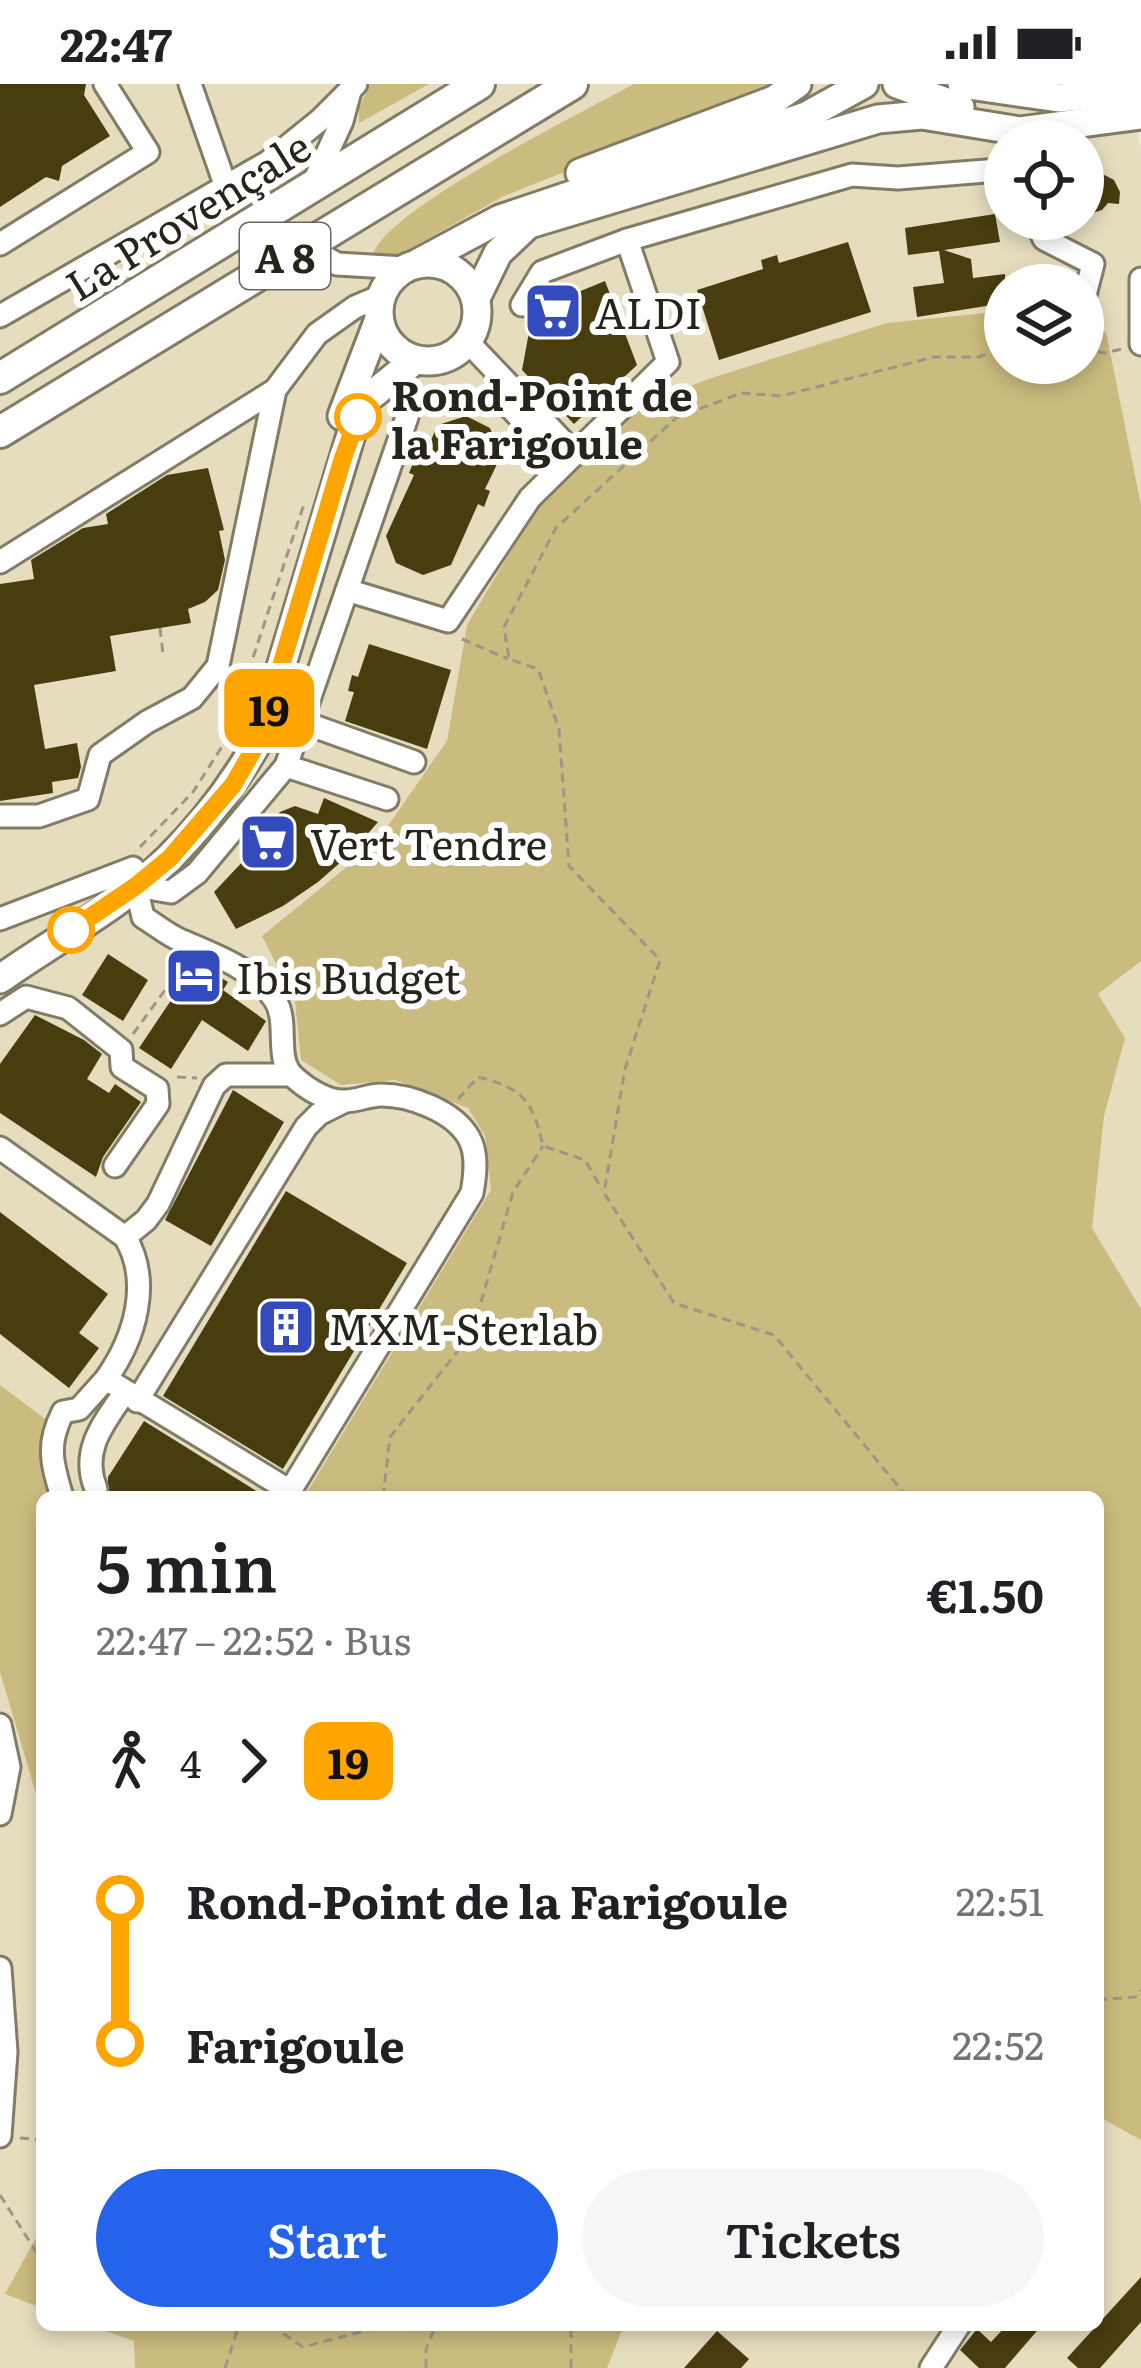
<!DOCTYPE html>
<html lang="en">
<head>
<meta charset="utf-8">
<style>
  body { margin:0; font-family:Literata,serif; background:#f6f6f6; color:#202124; height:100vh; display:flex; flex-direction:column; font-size:45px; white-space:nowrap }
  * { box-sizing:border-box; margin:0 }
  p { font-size:39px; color:#757577 }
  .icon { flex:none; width:66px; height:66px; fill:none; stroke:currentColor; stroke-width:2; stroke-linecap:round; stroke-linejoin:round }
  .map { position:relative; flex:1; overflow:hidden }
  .panel { position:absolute; left:36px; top:1407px; width:1068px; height:840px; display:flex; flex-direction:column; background:#fff; border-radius:18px; box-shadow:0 6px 18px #0003 }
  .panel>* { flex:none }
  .badge { padding:0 24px; border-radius:18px; font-size:42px; line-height:78px }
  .tools { position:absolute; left:984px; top:36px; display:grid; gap:24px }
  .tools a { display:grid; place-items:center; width:120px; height:120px; border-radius:50%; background:#fff; box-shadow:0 6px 18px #0003; font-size:60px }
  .map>.badge { position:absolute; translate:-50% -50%; box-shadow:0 0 0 6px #fff }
  .legs { display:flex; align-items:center; gap:18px; height:132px; padding:0 60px; font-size:39px }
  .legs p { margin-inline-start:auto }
  .headline { display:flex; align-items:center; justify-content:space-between; height:204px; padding:0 60px }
  h1 { font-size:66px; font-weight:600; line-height:90px }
  .button { display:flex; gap:24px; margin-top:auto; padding:24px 60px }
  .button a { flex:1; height:138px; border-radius:72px; background:#2563eb; color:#fff; font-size:48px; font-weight:600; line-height:138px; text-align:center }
  .button a+a { background:#f6f6f6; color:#202124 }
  ul { padding:0 60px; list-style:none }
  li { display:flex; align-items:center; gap:42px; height:144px; font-size:45px }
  li i { display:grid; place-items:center; width:18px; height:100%; margin:0 15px; background:currentColor }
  li i::after { content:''; width:30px; height:30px; margin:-15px; border:9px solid; border-radius:50%; background:#fff }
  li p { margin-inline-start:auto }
  li:first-child i { background:linear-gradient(#0000 50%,currentColor 0) }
  li:last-child i { background:linear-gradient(currentColor 50%,#0000 0) }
  .status { display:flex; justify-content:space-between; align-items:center; height:84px; padding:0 60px; background:#fff; direction:ltr }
  .status svg { height:33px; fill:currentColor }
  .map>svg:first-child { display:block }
  .built { fill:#e6ddbf; fill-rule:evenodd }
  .forest { fill:#cabb7e }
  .building { fill:#483d0f }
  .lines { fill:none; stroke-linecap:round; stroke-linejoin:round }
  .minor-casing { stroke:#827c66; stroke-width:27 }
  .major-casing { stroke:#827c66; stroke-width:33 }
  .highway-casing { stroke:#827c66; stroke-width:36 }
  .path { stroke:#9c9785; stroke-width:3; stroke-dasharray:9 6; stroke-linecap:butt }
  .minor { stroke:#fff; stroke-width:21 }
  .major { stroke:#fff; stroke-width:27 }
  .highway { stroke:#fff; stroke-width:30 }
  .line-1-casing { stroke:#fff; stroke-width:27 }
  .line-1 { stroke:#ffa500; stroke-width:18 }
  .stop-1-dot { fill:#fff; stroke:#ffa500; stroke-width:6 }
  .labels { text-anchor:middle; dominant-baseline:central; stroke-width:12; stroke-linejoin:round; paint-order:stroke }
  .shield { fill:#fff; stroke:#67665f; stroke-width:3 }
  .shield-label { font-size:39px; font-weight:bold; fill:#26241b }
  .street-label { font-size:42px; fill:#26241b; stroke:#fff }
  .poi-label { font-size:42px; fill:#26241b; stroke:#fff; text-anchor:start }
  .stop-label { font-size:42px; font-weight:bold; fill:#26241b; stroke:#fff; text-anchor:start }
</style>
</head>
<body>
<div class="status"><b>22:47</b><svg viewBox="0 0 49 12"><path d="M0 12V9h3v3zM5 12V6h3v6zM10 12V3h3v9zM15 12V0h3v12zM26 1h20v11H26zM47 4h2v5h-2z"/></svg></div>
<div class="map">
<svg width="1141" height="2284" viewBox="0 0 1141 2284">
  <rect width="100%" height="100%" fill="#f1ead2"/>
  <path class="built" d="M0 0H1127L1141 66V2284H0ZM1005 57H1083V135H1005ZM1005 201H1083V279H1005ZM42 1413H1098V2241H42Z"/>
  <g class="forest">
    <polygon points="371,0 429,0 359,39 359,23"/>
    <path d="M634 0H783L504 112 393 174 373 172C380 128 587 26 634 0Z"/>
    <polygon points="1005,227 1005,279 1083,279 1083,243 1106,248 1141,421 1141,877 1098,910 1125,954 1104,1032 1092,1144 1141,1225 1141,2056 1098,2032 1098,1413 304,1413 491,1106 485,1052 468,1024 395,996 341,1001 301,976 295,917 262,852 376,759 447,657 467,541 539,419 639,322 708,295 887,239"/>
    <polygon points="0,1301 49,1338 40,1357 55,1413 42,1413 42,1730 0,1588"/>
    <polygon points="42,2143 42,2224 5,2210"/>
    <polygon points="89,2241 624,2241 607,2284 135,2284 134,2257"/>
  </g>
  <g class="building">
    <polygon points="0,0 86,0 84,11 110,52 62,82 59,97 46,93 0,123"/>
    <polygon points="1097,87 1114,96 1120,108 1119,120 1108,119 1102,126 1083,132 1083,89"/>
    <polygon points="995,130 1000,158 944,166 971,175 973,194 1005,190 1005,219 917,233 913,203 944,199 939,167 908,171 905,144"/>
    <polygon points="848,158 871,228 719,276 697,206 763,185 761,176 777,171 779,179"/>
    <polygon points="605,197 637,281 574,340 522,286 532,232 537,225"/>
    <polygon points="466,332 490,344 501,372 485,405 490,407 484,423 478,420 451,481 423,491 396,479 386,452 414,391 409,389 416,372 422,375 438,341"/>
    <polygon points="208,384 224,446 219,447 225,476 218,506 205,518 188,525 191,539 110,552 116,587 34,601 45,665 77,659 81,683 78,694 52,698 53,709 0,717 0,500 34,495 31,476 83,444 108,440 106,430 167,391"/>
    <polygon points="369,560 451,586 427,665 345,637 354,608 348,607 352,591 358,593"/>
    <polygon points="324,714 378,738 350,770 318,798 283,822 236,845 214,808 247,773 280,728 295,722 318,730"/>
    <polygon points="108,870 148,896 123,937 82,911"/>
    <polygon points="196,879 228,898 223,906 266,937 248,967 202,936 171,985 139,964"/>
    <polygon points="35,931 84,956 102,970 87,995 109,1009 115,1000 141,1018 103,1073 96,1093 0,1029 0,980"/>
    <polygon points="233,1006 284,1038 211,1162 165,1136"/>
    <polygon points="286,1107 407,1179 283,1385 163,1312"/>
    <polygon points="0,1128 108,1210 79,1249 99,1264 69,1304 0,1250"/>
    <polygon points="144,1337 189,1365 266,1413 108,1413 108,1393"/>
    <polygon points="1141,2193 1141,2238 1100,2284 1078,2284 1067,2274"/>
    <polygon points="1007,2241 1042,2241 1005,2284 979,2284 960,2266 977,2245 991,2258"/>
    <polygon points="717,2247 749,2275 741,2284 684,2284"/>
  </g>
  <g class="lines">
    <defs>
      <g id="minor">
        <polyline points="190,0 226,103"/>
        <polyline points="313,100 342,37 350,7"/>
        <polyline points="1035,135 1044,155 1093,180 1083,219"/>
        <polyline points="0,160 148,68 105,0"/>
        <polyline points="303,161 337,180 405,184"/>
        <polyline points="1141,195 1141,260"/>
        <polyline points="522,221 542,188 627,156"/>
        <polyline points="0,232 268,78 320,36 356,0"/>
        <polyline points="468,258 575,370"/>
        <polyline points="495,307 563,380"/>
        <polyline points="0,478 275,306"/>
        <polyline points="347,506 448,537 530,414 668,278 627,156 852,91 898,94 999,86 1005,92"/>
        <polyline points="302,638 414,678"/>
        <polyline points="286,682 387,715"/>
        <polyline points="0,732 39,732 88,715 100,671 147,638 192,614 218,582 275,306 317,250 355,223 381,212"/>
        <polyline points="0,835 133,784"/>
        <polyline points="0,930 26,913 68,924 121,966 122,983 157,1005 158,1020 115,1082"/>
        <path d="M0 1064 125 1153C152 1198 135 1254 106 1295L290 1407 287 1413"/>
        <polyline points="125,1153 146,1136 158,1120 214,1002 226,991 290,991"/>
        <polyline points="137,1317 306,1043 319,1030 343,1018"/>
        <path d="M96 1405C80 1366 104 1339 125 1308"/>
        <path d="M290 1407 472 1109C475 1092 478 1070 469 1054 454 1027 410 1011 381 1011 369 1011 357 1017 345 1017 328 1018 307 1005 295 994 273 976 290 939 275 916 254 885 215 871 182 857 169 852 156 841 143 833L136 802 171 808 197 789 286 682 407 333"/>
        <path d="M62 1413C52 1379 46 1361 63 1328L79 1325 106 1295"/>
        <polyline points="0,1641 9,1683 0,1730"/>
        <polyline points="0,1884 6,1968 0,2052"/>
        <polyline points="931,2284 959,2241"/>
      </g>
      <g id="major">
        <polyline points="897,0 960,23"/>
        <polyline points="962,0 1059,14 1141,6"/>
        <polyline points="580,89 774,16 797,0"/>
        <polyline points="526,141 878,35 922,31 1020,47 1141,31"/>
        <circle cx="428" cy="228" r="49"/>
        <polyline points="418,179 500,135 806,32 864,0"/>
        <polyline points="476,214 498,169 537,132"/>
        <polyline points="342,332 379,235"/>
        <path d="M0 895C55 856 120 822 168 775 204 740 234 699 259 656L353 344 367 315 415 276"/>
      </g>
      <g id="highway">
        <polyline points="0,294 479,0"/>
        <polyline points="0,348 572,0"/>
      </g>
    </defs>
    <use href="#minor" class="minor-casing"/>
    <use href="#major" class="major-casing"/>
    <use href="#highway" class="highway-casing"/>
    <g class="path">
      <polyline points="1083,264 1104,269 1122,265"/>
      <polyline points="160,544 163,570"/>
      <polyline points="462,555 508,575"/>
      <polyline points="140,763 193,708 225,658 304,420"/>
      <polyline points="133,950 184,880"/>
      <polyline points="177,993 197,994"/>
      <path d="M458 1015 478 993C523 1004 533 1017 543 1062L585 1076 602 1105"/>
      <polyline points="383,1413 390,1353 472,1249 513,1108 543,1062"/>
      <polyline points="907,1413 774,1251 674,1219 604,1109 625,985 660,876 569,782 559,645 538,585 509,575 504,543 556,444 676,334 741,309 781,312 934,273 979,273 1005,262"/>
      <polyline points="1098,1916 1135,1913 1141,1906"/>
      <polyline points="20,2054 42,2056"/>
      <polyline points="0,2111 42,2177"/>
      <polyline points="271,2241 303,2263 372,2245 432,2246 459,2241"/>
      <polyline points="225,2284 239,2241"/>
      <polyline points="426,2284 426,2265 436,2241"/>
      <polyline points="571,2284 571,2241"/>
    </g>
    <use href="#minor" class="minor"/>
    <use href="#major" class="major"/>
    <use href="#highway" class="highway"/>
  </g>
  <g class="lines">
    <defs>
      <polyline id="line-1" points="71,846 136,802 170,774 233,701 259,656 343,374 358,333"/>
    </defs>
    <use href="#line-1" class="line-1-casing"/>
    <use href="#line-1" class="line-1"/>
  </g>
  <defs>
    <symbol id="supermarket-square" viewBox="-11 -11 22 22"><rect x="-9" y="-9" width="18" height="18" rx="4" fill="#334bbd" stroke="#fff"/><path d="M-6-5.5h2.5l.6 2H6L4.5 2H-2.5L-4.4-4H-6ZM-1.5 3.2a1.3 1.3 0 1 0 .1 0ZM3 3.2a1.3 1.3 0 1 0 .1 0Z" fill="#fff"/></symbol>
    <symbol id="hotel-square" viewBox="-11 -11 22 22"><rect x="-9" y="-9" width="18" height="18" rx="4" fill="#334bbd" stroke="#fff"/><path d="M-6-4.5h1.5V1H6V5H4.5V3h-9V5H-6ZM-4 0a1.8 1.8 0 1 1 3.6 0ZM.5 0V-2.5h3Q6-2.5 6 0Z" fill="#fff"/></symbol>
    <symbol id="building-square" viewBox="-11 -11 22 22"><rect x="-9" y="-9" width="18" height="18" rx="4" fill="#334bbd" stroke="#fff"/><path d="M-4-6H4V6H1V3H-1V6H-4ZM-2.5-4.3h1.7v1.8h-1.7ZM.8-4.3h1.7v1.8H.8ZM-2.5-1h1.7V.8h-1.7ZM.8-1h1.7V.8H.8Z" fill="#fff"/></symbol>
  </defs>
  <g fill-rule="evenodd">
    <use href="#supermarket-square" x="520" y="194" width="66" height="66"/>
    <use href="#supermarket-square" x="235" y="725" width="66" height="66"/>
    <use href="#hotel-square" x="161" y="859" width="66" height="66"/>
    <use href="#building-square" x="253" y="1210" width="66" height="66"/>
  </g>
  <g class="stop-1-dot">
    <circle cx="358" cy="333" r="21"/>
    <circle cx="71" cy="846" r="21"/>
  </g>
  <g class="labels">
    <rect class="shield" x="240" y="139" width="90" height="66" rx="9"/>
    <g class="shield-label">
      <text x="285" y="172">A 8</text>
    </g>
    <g class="street-label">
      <text transform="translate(187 130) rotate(-32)">La Provençale</text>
    </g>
    <g class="poi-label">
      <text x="595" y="227">ALDI</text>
      <text x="310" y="758">Vert Tendre</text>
      <text x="236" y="892">Ibis Budget</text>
      <text x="328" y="1243">MXM-Sterlab</text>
    </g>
    <g class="stop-label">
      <text x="391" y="309">Rond-Point de<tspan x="391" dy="48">la Farigoule</tspan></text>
    </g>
  </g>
</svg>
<div class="tools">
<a><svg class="icon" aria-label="locate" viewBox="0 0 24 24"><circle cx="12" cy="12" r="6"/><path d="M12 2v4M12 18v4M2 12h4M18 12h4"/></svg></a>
<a><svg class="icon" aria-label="layers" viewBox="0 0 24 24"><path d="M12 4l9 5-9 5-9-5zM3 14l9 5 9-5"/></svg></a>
</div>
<b class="badge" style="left:269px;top:624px;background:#ffa500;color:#111">19</b>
<section class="panel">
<div class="headline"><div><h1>5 min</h1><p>22:47 – 22:52 · Bus</p></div><b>€1.50</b></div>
<div class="legs"><svg class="icon" aria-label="walk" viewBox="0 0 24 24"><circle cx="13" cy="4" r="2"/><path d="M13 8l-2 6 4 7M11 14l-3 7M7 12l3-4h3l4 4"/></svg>4<svg class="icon" aria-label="forward" viewBox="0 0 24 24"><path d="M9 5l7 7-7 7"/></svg><b class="badge" style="background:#ffa500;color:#111">19</b></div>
<ul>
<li><i style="color:#ffa500"></i><b>Rond-Point de la Farigoule</b><p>22:51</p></li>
<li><i style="color:#ffa500"></i><b>Farigoule</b><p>22:52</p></li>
</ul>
<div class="button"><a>Start</a><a>Tickets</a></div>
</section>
</div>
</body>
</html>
